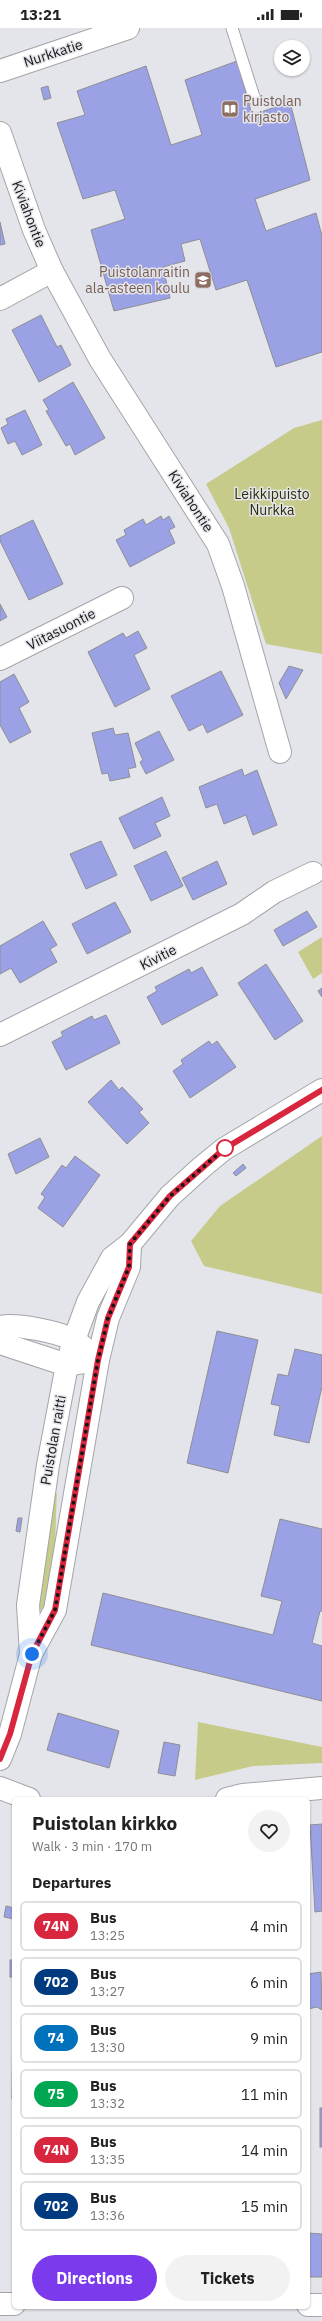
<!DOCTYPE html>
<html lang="en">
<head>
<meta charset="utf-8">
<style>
  body { margin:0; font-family:"IBM Plex Sans",sans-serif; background:#f2f2f2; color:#222; height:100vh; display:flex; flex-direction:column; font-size:15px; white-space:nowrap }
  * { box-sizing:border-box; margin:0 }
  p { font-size:13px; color:#767676 }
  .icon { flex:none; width:22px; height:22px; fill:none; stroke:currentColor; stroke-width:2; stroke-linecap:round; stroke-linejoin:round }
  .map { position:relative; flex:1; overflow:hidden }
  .sheet { position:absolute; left:12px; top:1769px; width:298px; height:512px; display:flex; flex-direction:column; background:#fff; border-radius:6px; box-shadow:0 1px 3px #0004 }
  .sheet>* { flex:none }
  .badge { padding:0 8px; border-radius:13px; font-size:14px; line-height:26px }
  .buttons { position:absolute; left:274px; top:12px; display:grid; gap:8px }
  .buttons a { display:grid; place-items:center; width:36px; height:36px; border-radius:50%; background:#fff; box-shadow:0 1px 3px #0004; font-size:20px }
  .you { position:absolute; width:20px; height:20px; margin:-10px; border:3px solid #fff; border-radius:50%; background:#1a73e8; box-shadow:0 0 0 6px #1a73e833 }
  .map>.badge { position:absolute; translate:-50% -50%; box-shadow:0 0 0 2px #fff }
  h2 { padding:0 20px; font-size:15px; line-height:36px }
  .round { display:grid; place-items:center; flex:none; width:42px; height:42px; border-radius:21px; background:#f2f2f2 }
  .headline { display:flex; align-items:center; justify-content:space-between; height:68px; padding:0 20px }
  h1 { font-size:19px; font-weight:800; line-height:30px }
  .primary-button { display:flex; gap:8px; margin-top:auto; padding:8px 20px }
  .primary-button a { flex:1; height:46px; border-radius:24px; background:#7c3aed; color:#fff; font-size:16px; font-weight:800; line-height:46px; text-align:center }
  .primary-button a+a { background:#f2f2f2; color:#222 }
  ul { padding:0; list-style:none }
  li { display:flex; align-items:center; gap:12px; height:50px; margin:0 8px 6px; padding:0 12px; border:2px solid #e0e0e0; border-radius:6px }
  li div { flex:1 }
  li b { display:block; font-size:15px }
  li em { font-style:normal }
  li .badge { min-width:44px; font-weight:700; text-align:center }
  .status { display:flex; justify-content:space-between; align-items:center; height:28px; padding:0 20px; background:#fff; direction:ltr }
  .status svg { height:11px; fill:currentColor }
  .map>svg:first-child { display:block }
  .green { fill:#c7cb89 }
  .building { fill:#9aa1e5; stroke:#8e8f93 }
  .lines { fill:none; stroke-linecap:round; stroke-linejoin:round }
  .service-casing { stroke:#a4a5a9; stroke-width:13 }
  .minor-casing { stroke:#a4a5a9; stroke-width:24 }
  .tertiary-casing { stroke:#a4a5a9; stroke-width:24 }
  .secondary-casing { stroke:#a4a5a9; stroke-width:24 }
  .service { stroke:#fff; stroke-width:11 }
  .minor { stroke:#fff; stroke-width:22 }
  .tertiary { stroke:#fff; stroke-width:22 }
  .secondary { stroke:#fff; stroke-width:22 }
  .line-casing { stroke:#fff; stroke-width:9 }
  .line { stroke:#d7263d; stroke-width:6 }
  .walk { stroke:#161618; stroke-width:4; stroke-dasharray:0 7.2 }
  .stop-dot { fill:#fff; stroke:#d7263d; stroke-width:2 }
  .labels { text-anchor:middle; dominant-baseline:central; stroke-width:3; stroke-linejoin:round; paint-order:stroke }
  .street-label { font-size:14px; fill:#161618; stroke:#e4e5ea }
  .education-label { font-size:14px; fill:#785e54; stroke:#e4e5ea; text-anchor:start }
  .park-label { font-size:14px; fill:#2b2c0a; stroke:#e4e5ea }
</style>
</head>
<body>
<div class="status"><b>13:21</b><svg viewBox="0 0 49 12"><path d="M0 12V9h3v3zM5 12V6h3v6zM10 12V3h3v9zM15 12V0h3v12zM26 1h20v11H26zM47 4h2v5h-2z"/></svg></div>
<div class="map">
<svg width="322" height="2293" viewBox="0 0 322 2293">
  <rect width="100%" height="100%" fill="#e4e5ea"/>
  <g class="green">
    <polygon points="322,392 322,626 266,616 229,500 206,456 294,400"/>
    <polygon points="322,909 322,945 313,951 298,924"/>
    <polygon points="322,1108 322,1266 204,1238 191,1213 220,1178"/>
    <path d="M52 1465H57C55 1493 57 1561 42 1582L38 1581Z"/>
    <polygon points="198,1694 322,1719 322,1735 253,1738 195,1752"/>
  </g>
  <g class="building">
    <polygon points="237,33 252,87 290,74 310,152 255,171 266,203 316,185 322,208 322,324 276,339 247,252 216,262 200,211 181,216 185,233 163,239 170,270 114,283 91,202 125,191 115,162 83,171 57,95 85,87 77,63 146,38 171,117 202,107 185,52"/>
    <polygon points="48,58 51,70 44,72 41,60"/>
    <polygon points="0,194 5,216 0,217"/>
    <polygon points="41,287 57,319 61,317 71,337 39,354 12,302"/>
    <polygon points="73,354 105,410 75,427 70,416 66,418 46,383 49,382 43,372"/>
    <polygon points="25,382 42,417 22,427 15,413 8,416 1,400 8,396 6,391"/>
    <polygon points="161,488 163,492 169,488 175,499 169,502 175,515 130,539 116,512 126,507 124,502 143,491 146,497"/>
    <polygon points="33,492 63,556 29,572 0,513 0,508"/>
    <polygon points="0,576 7,589 0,593"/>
    <polygon points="138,603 147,620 134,627 150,661 115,679 88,624 123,605 126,610"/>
    <polygon points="289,638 303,642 286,671 279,655"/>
    <polygon points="221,643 243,687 207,705 203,696 189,703 171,668"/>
    <polygon points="14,646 29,674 19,680 31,704 10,715 0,697 0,654"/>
    <polygon points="113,700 115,707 128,705 136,739 128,741 130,749 110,753 108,745 102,746 92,705"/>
    <polygon points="159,703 174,732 146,746 140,734 143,732 135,715"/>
    <polygon points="242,741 244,748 257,742 277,797 253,807 246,787 224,796 217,776 206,780 199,759"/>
    <polygon points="162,769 170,788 155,795 161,808 134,821 119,790"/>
    <polygon points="101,813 117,847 86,861 70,826"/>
    <polygon points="166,823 183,858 151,873 134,838"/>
    <polygon points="217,833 227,856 193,872 182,850"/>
    <polygon points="115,874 131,904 87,926 72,896"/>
    <polygon points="307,883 317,899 283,918 274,902"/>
    <polygon points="43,893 57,917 50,921 57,934 20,955 11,940 0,946 0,918"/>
    <polygon points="266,936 303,993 275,1012 238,955"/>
    <polygon points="202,939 218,967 162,997 147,969 157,963 155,959 189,941 191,945"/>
    <polygon points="322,960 322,969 318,963"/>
    <polygon points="106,987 120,1015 66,1042 52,1014 63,1008 61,1004 92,988 94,992"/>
    <polygon points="209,1013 212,1017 217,1013 236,1039 190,1070 173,1043 183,1036 181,1032"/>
    <polygon points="111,1052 119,1062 122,1059 143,1081 139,1084 149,1095 127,1116 88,1074"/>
    <polygon points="40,1110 49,1129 16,1146 8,1126"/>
    <polygon points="75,1128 100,1147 63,1199 38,1180 45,1169 41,1166 62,1137 66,1140"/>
    <polygon points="243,1136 246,1140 236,1148 233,1145"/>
    <polygon points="217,1303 258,1312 228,1445 187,1435"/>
    <polygon points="295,1321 322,1327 322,1359 309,1415 274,1407 280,1378 271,1376 278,1346 288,1348"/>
    <polygon points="18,1490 22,1490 20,1504 16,1503"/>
    <polygon points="280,1491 322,1501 322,1583 320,1583 312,1615 322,1618 322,1673 91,1617 103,1565 273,1607 282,1573 261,1568"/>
    <polygon points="58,1685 119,1703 109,1740 47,1722"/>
    <polygon points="164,1714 180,1717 175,1748 158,1745"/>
    <polygon points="322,1796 322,1883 315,1884 310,1797"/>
    <polygon points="6,1878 14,1880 14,1891 4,1889"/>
    <rect x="10" y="1932" width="4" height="17"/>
    <polygon points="321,1944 322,1982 317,1979 308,1981 308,1946"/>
    <polygon points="13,1982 14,1982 14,2071 12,2071"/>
    <rect x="320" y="2080" width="2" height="39"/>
    <polygon points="308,2205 322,2206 322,2249 308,2249"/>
  </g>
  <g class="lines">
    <defs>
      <polyline id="service" points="232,0 255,72"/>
      <g id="minor">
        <polyline points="0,105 34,202 52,243 100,331 218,516 233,558 280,724"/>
        <polyline points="0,271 52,243"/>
        <polyline points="0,631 122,570"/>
        <polyline points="0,1007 242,886 274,864 313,845"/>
        <path d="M0 1299C16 1295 58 1304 74 1312 82 1317 91 1326 98 1332"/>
        <polyline points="0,1315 67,1337 85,1334"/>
        <polyline points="0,1760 29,1771"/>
        <polyline points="227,1771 243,1767 322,1760"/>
        <polyline points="0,2276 14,2276"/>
        <polyline points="308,2277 322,2277"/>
      </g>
      <polyline id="tertiary" points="0,43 128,0"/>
      <g id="secondary">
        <polyline points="31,1626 28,1577 48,1437 67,1337 74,1312 88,1274 112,1230 130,1216 170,1168 202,1139 224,1121 322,1062"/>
        <polyline points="0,1731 10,1706 31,1626 55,1582 98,1332 108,1290 129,1239 130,1216"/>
      </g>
    </defs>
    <use href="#service" class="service-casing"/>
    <use href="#minor" class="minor-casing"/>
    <use href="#tertiary" class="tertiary-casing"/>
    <use href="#secondary" class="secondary-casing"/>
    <use href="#service" class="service"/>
    <use href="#minor" class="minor"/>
    <use href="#tertiary" class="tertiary"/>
    <use href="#secondary" class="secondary"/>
  </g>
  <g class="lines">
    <defs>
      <polyline id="line" points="0,1731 10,1706 32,1626 55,1582 98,1332 108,1290 129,1239 130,1216 170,1168 224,1121 322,1062"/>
    </defs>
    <use href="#line" class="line-casing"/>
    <use href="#line" class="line"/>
    <polyline class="walk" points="32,1626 55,1582 98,1332 108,1290 129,1239 130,1216 170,1168 225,1120"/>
  </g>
  <defs>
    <symbol id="library-square" viewBox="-11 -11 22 22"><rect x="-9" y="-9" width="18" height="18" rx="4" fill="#8d6e63" stroke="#e4e5ea"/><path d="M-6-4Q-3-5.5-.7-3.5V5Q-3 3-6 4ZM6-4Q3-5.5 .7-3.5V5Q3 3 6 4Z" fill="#fff"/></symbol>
    <symbol id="school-square" viewBox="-11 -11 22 22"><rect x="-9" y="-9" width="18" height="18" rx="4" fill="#8d6e63" stroke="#e4e5ea"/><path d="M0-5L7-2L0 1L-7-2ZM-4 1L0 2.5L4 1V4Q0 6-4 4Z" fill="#fff"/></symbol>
  </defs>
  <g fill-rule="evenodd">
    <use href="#library-square" x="220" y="71" width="20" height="20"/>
    <use href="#school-square" x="193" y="242" width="20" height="20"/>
  </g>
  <circle class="stop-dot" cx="225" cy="1120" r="8"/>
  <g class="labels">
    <g class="street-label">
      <text transform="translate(53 25) rotate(-18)">Nurkkatie</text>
      <text transform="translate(29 186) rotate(69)">Kiviahontie</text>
      <text transform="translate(191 473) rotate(57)">Kiviahontie</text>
      <text transform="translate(61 601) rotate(-27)">Viitasuontie</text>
      <text transform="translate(158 929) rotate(-27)">Kivitie</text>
      <text transform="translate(53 1412) rotate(-80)">Puistolan raitti</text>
    </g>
    <g class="education-label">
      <text x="243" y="73">Puistolan<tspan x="243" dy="16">kirjasto</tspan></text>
      <text x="190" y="244" text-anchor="end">Puistolanraitin<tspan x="190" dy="16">ala-asteen koulu</tspan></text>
    </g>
    <g class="park-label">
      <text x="272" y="466">Leikkipuisto<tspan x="272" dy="16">Nurkka</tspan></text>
    </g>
  </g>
</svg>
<div class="buttons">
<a><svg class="icon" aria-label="layers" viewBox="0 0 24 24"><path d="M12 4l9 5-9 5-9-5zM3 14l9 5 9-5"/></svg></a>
</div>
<div class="you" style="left:32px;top:1626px"></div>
<section class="sheet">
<div class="headline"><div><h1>Puistolan kirkko</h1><p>Walk · 3 min · 170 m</p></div><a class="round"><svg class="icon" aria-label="heart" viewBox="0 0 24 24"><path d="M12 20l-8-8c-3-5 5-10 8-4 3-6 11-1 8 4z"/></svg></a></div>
<h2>Departures</h2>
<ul>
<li><span class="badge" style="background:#d7263d;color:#fff">74N</span><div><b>Bus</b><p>13:25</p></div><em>4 min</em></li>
<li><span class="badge" style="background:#003b80;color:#fff">702</span><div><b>Bus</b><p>13:27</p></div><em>6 min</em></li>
<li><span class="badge" style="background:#0072bc;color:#fff">74</span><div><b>Bus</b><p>13:30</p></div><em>9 min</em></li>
<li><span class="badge" style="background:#00a651;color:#fff">75</span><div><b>Bus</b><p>13:32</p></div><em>11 min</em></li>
<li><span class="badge" style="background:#d7263d;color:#fff">74N</span><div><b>Bus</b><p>13:35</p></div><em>14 min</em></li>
<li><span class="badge" style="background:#003b80;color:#fff">702</span><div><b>Bus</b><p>13:36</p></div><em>15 min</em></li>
</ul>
<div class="primary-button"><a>Directions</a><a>Tickets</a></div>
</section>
</div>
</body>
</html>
